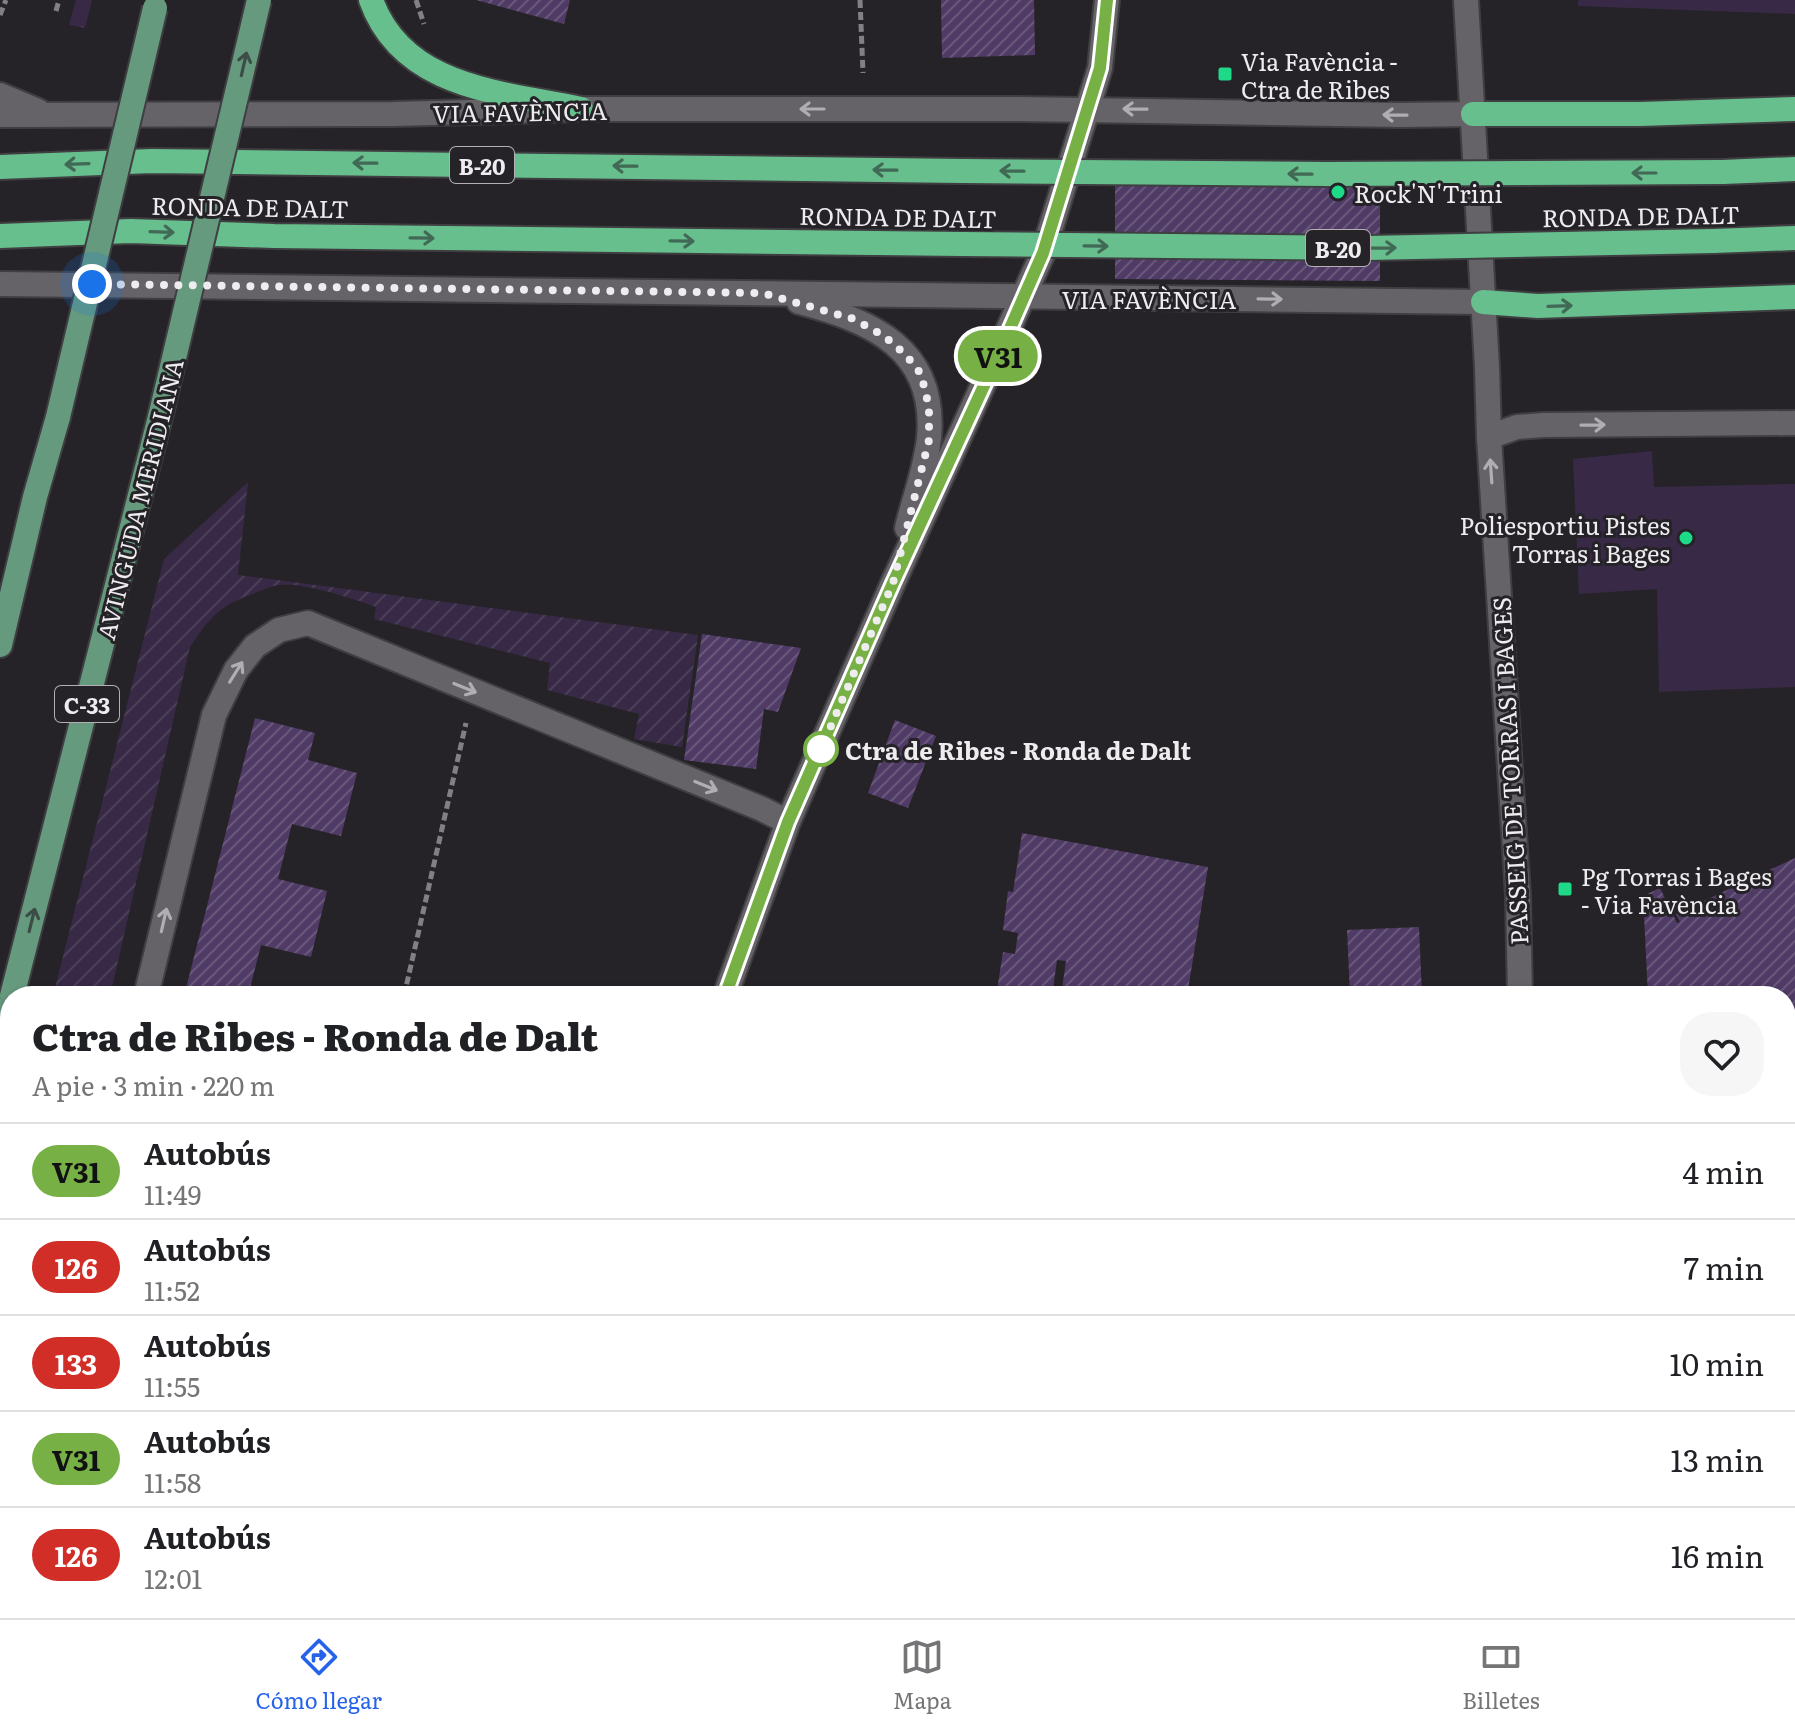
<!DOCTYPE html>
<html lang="es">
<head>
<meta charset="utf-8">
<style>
  body { margin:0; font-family:Literata,serif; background:#f6f6f6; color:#202124; height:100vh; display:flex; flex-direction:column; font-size:30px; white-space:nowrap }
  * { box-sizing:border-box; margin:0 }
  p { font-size:26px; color:#757577 }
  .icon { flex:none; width:44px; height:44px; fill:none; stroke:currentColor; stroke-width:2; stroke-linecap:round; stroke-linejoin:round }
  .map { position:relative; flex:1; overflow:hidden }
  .details { position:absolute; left:0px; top:986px; width:1796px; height:632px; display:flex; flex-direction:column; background:#fff; border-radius:32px 32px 0 0; box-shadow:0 2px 6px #0004 }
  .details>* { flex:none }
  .badge { padding:0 16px; border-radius:26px; font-size:28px; line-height:52px }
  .you { position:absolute; width:40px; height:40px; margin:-20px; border:6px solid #fff; border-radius:50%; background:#1a73e8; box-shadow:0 0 0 12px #1a73e833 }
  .map>.badge { position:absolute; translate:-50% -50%; box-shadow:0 0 0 4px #fff }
  .round { display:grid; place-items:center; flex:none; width:84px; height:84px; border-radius:32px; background:#f6f6f6 }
  .headline { display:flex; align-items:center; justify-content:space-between; height:136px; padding:0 32px }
  h1 { font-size:38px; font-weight:800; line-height:60px }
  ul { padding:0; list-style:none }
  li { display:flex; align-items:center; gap:24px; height:96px; padding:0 32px; border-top:2px solid #e0e0e0 }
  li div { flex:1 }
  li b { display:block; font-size:30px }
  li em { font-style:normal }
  li .badge { min-width:88px; font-weight:700; text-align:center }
  .tabs { display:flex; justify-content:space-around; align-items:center; height:112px; border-top:2px solid #e0e0e0; background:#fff; font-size:22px; color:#757577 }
  .tabs a { display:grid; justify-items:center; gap:4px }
  .tabs .active { color:#2563eb }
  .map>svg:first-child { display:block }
  .grass { fill:url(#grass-tufts) }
  .garden { fill:url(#garden-furrows) }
  .pitch { fill:#382a46 }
  .building { fill:url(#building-hatch) }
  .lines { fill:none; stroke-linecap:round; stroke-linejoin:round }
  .minor-casing { stroke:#3f3e41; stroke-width:28 }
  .major-casing { stroke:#3f3e41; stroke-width:28 }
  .highway-casing { stroke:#3f3e41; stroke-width:28 }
  .path { stroke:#828084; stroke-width:5; stroke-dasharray:8 4; stroke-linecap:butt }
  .minor { stroke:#656368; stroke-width:24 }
  .major { stroke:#669a7e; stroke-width:24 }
  .highway { stroke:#66bf8d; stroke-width:24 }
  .major-bridge-casing { stroke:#3f3e41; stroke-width:28; stroke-linecap:butt }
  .highway-bridge-casing { stroke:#3f3e41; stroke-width:28; stroke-linecap:butt }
  .major-bridge { stroke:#669a7e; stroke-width:24 }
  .highway-bridge { stroke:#66bf8d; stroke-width:24 }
  .oneway { stroke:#3c4d45 }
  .oneway2 { stroke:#b0aeb2 }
  .oneway3 { stroke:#426955 }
  .line-casing { stroke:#fff; stroke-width:18 }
  .line { stroke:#77b045; stroke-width:12 }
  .walk { stroke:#eeecef; stroke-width:8; stroke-dasharray:0 14.4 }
  .poi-dot { fill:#1dd988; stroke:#252327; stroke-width:3 }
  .stop-dot { fill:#fff; stroke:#77b045; stroke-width:4 }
  .labels { text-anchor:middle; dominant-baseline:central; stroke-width:6; stroke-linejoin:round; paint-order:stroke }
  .shield { fill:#252327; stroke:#b2b0b3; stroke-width:2 }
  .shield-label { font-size:22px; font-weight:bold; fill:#eeecef }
  .poi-label { font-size:24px; fill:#eeecef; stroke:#252327; text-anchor:start }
  .street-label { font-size:24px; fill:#eeecef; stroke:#252327 }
  .stop-label { font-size:24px; font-weight:bold; fill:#eeecef; stroke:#252327; text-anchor:start }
</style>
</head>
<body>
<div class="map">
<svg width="1795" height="1618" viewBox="0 0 1795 1618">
  <defs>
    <pattern id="grass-tufts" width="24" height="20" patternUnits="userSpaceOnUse" patternTransform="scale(2)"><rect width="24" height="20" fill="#382a46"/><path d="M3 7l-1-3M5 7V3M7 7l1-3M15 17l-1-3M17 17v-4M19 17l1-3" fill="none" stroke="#4b3f58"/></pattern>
    <pattern id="garden-furrows" width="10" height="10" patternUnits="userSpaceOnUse" patternTransform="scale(2)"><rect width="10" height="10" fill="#382a46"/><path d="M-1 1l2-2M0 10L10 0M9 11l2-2" fill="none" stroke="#4b3f58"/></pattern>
    <pattern id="building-hatch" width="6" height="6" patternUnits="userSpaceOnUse" patternTransform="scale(2)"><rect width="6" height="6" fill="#4f3b65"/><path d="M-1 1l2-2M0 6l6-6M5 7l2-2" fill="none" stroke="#69587b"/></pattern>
  </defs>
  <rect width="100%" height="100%" fill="#252327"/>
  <polygon class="grass" points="76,0 92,0 85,28 69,25"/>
  <g class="garden">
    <path d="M248 482 238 575 698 635 682 747 634 739 639 714 547 690 550 663 374 619 376 607C355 599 300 581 279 585 271 586 262 590 255 593 219 606 211 616 190 647L110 996H53L164 559Z"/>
    <polygon points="10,1168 10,1429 0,1472 0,1207"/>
  </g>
  <g class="pitch">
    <polygon points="1578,0 1795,0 1795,14 1578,6"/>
    <polygon points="1652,451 1654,487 1795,484 1795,687 1659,692 1657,589 1579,594 1573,459"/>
  </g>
  <g class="building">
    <polygon points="476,0 570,0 564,24"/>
    <polygon points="941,0 1034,0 1035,55 942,58"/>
    <polygon points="1115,174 1380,175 1380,281 1115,279"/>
    <polygon points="702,634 801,648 778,712 764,709 756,769 684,760"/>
    <polygon points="255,718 315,733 308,760 357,773 341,836 292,824 278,879 327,891 311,957 261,945 248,996 184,996"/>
    <polygon points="895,720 936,736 908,808 868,793"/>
    <polygon points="1022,833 1208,867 1187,996 1061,996 1066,961 1057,960 1052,996 996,996 1003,952 1015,954 1018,933 1003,930 1008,891 1013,892"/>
    <polygon points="1795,858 1795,1018 1786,1022 1786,996 1648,996 1643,896 1660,888 1677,923 1680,922 1676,914"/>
    <polygon points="1419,927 1422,996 1350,996 1347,930"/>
    <polygon points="74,1608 232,1608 237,1618 78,1618"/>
    <polygon points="1100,1608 1456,1608 1456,1618 1105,1618"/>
  </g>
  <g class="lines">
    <defs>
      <g id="minor">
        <polyline points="1466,0 1487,367 1489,437 1518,896 1520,996"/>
        <polyline points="0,95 38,111"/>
        <polyline points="0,115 393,114 581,109 1019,109 1402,115 1473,114"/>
        <polyline points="0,284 1483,302"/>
        <path d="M799 302C872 321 937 349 929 438 926 467 914 499 907 528"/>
        <polyline points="1489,437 1517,427 1544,425 1795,423"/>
        <polyline points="146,996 214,715 236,670 255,646 279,630 308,623 762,809 788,822"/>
        <polyline points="725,996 788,822 893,583 1043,253 1100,68 1107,0"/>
        <polyline points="1786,1140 1795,1135"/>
        <polyline points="10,1568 10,1579"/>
        <polyline points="16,1608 18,1618"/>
        <polyline points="1063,1608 1067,1618"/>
        <polyline points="1533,1608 1533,1618"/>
        <polyline points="559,1618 560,1608"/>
        <polyline points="773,1618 795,1608"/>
      </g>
      <g id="major">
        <polyline points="0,645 35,497 58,417"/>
        <polyline points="12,996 161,413"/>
        <polyline points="0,1045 10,1006"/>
      </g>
      <g id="highway">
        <path d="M371 0C403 89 502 92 581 109"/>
        <polyline points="1473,114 1640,114 1795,109"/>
        <polyline points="0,167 152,161 963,171"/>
        <polyline points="1722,172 1795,169"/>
        <polyline points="0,236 131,231 274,236 962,244"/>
        <polyline points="1713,241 1795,238"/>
        <polyline points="1483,302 1538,306 1795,297"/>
      </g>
    </defs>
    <use href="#minor" class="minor-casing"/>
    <use href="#major" class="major-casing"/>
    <use href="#highway" class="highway-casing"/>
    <g class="path">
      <polyline points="416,0 424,24"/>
      <polyline points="860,0 863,73"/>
      <polyline points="56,11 59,0"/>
      <polyline points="0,15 6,0"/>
      <polyline points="404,996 466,723"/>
      <polyline points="1786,1069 1795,1065"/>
      <polyline points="1786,1188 1795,1184"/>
      <polyline points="317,1608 327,1618"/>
      <polyline points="634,1608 637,1615"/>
      <polyline points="901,1618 923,1608"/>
    </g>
    <use href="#minor" class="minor"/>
    <use href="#major" class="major"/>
    <use href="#highway" class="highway"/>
    <defs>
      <g id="major-bridge">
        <polyline points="161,413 259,0"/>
        <polyline points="58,417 155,8"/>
      </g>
      <g id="highway-bridge">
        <polyline points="963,171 1328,174 1722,172"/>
        <polyline points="962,244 1367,248 1713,241"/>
      </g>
    </defs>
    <use href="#major-bridge" class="major-bridge-casing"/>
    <use href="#highway-bridge" class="highway-bridge-casing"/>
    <use href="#major-bridge" class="major-bridge"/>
    <use href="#highway-bridge" class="highway-bridge"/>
  </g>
  <defs><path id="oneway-shaft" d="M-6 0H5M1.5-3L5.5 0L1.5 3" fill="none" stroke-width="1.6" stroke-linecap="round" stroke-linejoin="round" transform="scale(2)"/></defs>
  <g class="oneway">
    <use href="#oneway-shaft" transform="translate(244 64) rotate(-77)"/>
    <use href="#oneway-shaft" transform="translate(32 920) rotate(-76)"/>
  </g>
  <g class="oneway2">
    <use href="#oneway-shaft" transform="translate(812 109) rotate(180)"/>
    <use href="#oneway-shaft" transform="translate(1135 109) rotate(-179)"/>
    <use href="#oneway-shaft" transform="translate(1395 115) rotate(-179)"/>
    <use href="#oneway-shaft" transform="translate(1270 299) rotate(1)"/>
    <use href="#oneway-shaft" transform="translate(1593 425) rotate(-1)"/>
    <use href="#oneway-shaft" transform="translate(1491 471) rotate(-94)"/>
    <use href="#oneway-shaft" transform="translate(236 672) rotate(-58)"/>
    <use href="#oneway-shaft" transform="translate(465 688) rotate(22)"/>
    <use href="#oneway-shaft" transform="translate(706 786) rotate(22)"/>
    <use href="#oneway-shaft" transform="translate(164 920) rotate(-77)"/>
  </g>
  <g class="oneway3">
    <use href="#oneway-shaft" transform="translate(365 163) rotate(-179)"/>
    <use href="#oneway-shaft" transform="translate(77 164) rotate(178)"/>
    <use href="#oneway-shaft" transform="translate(625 166) rotate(-179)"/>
    <use href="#oneway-shaft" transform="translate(885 170) rotate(-179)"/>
    <use href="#oneway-shaft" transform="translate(1012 171) rotate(-179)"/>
    <use href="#oneway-shaft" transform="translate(1644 173) rotate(180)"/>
    <use href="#oneway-shaft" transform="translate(1300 174) rotate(-179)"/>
    <use href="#oneway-shaft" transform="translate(162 232) rotate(2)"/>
    <use href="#oneway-shaft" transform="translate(422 238) rotate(1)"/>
    <use href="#oneway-shaft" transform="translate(682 241) rotate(1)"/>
    <use href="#oneway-shaft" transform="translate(1096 246) rotate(1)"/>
    <use href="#oneway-shaft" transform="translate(1384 248) rotate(-1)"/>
    <use href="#oneway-shaft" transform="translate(1560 306) rotate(-2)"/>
  </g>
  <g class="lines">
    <defs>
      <polyline id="line" points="725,996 788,822 893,583 1005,340 1043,253 1100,68 1107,0"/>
    </defs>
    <use href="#line" class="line-casing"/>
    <use href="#line" class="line"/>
    <polyline class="walk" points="92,284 762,293 854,319 884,336 906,355 921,374 929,407 929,440 893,583 821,749"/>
  </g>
  <g class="poi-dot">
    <rect x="1217" y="66" width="16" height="16" rx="4"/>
    <circle cx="1338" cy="192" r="8"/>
    <circle cx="1686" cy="538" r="8"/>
    <rect x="1557" y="881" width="16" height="16" rx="4"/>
  </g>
  <circle class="stop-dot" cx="821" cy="749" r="16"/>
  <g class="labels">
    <g class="shield">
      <rect x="450" y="147" width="64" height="36" rx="6"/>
      <rect x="1306" y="230" width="64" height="36" rx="6"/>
      <rect x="55" y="686" width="64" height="36" rx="6"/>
    </g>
    <g class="shield-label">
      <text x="482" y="165">B-20</text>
      <text x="1338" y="248">B-20</text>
      <text x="87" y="704">C-33</text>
    </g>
    <g class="poi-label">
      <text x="1241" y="60">Via Favència -<tspan x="1241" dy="28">Ctra de Ribes</tspan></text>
      <text x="1354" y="192">Rock'N'Trini</text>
      <text x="1670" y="524" text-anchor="end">Poliesportiu Pistes<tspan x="1670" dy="28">Torras i Bages</tspan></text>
      <text x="1581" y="875">Pg Torras i Bages<tspan x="1581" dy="28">- Via Favència</tspan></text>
    </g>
    <g class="street-label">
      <text transform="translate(520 111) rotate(-1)">VIA FAVÈNCIA</text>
      <text transform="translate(250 206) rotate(1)">RONDA DE DALT</text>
      <text transform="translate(1641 215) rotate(-1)">RONDA DE DALT</text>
      <text transform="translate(898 216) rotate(1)">RONDA DE DALT</text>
      <text x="1149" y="298">VIA FAVÈNCIA</text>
      <text transform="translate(139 499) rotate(-76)">AVINGUDA MERIDIANA</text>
      <text transform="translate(1509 771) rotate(-93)">PASSEIG DE TORRAS I BAGES</text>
    </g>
    <g class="stop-label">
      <text x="845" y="749">Ctra de Ribes - Ronda de Dalt</text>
    </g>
  </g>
</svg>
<div class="you" style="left:92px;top:284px"></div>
<b class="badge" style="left:998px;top:356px;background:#77b045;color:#111">V31</b>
<section class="details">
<div class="headline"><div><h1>Ctra de Ribes - Ronda de Dalt</h1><p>A pie · 3 min · 220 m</p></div><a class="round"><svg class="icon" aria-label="heart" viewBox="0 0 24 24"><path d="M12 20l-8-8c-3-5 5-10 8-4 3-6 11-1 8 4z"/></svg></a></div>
<ul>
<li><span class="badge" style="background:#77b045;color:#111">V31</span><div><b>Autobús</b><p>11:49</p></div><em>4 min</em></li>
<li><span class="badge" style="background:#d02e26;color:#fff">126</span><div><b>Autobús</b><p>11:52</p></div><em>7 min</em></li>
<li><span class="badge" style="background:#d02e26;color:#fff">133</span><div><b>Autobús</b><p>11:55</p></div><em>10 min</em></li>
<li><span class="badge" style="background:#77b045;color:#111">V31</span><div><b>Autobús</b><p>11:58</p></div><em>13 min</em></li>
<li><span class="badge" style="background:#d02e26;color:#fff">126</span><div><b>Autobús</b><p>12:01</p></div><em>16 min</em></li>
</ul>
</section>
</div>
<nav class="tabs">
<a class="active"><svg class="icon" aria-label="directions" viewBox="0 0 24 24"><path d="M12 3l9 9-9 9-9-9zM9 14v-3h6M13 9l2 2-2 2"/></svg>Cómo llegar</a>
<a><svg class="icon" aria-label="map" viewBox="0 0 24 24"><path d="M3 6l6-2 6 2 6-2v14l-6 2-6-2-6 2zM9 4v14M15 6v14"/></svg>Mapa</a>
<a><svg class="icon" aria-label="tickets" viewBox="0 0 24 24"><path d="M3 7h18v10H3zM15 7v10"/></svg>Billetes</a>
</nav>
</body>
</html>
